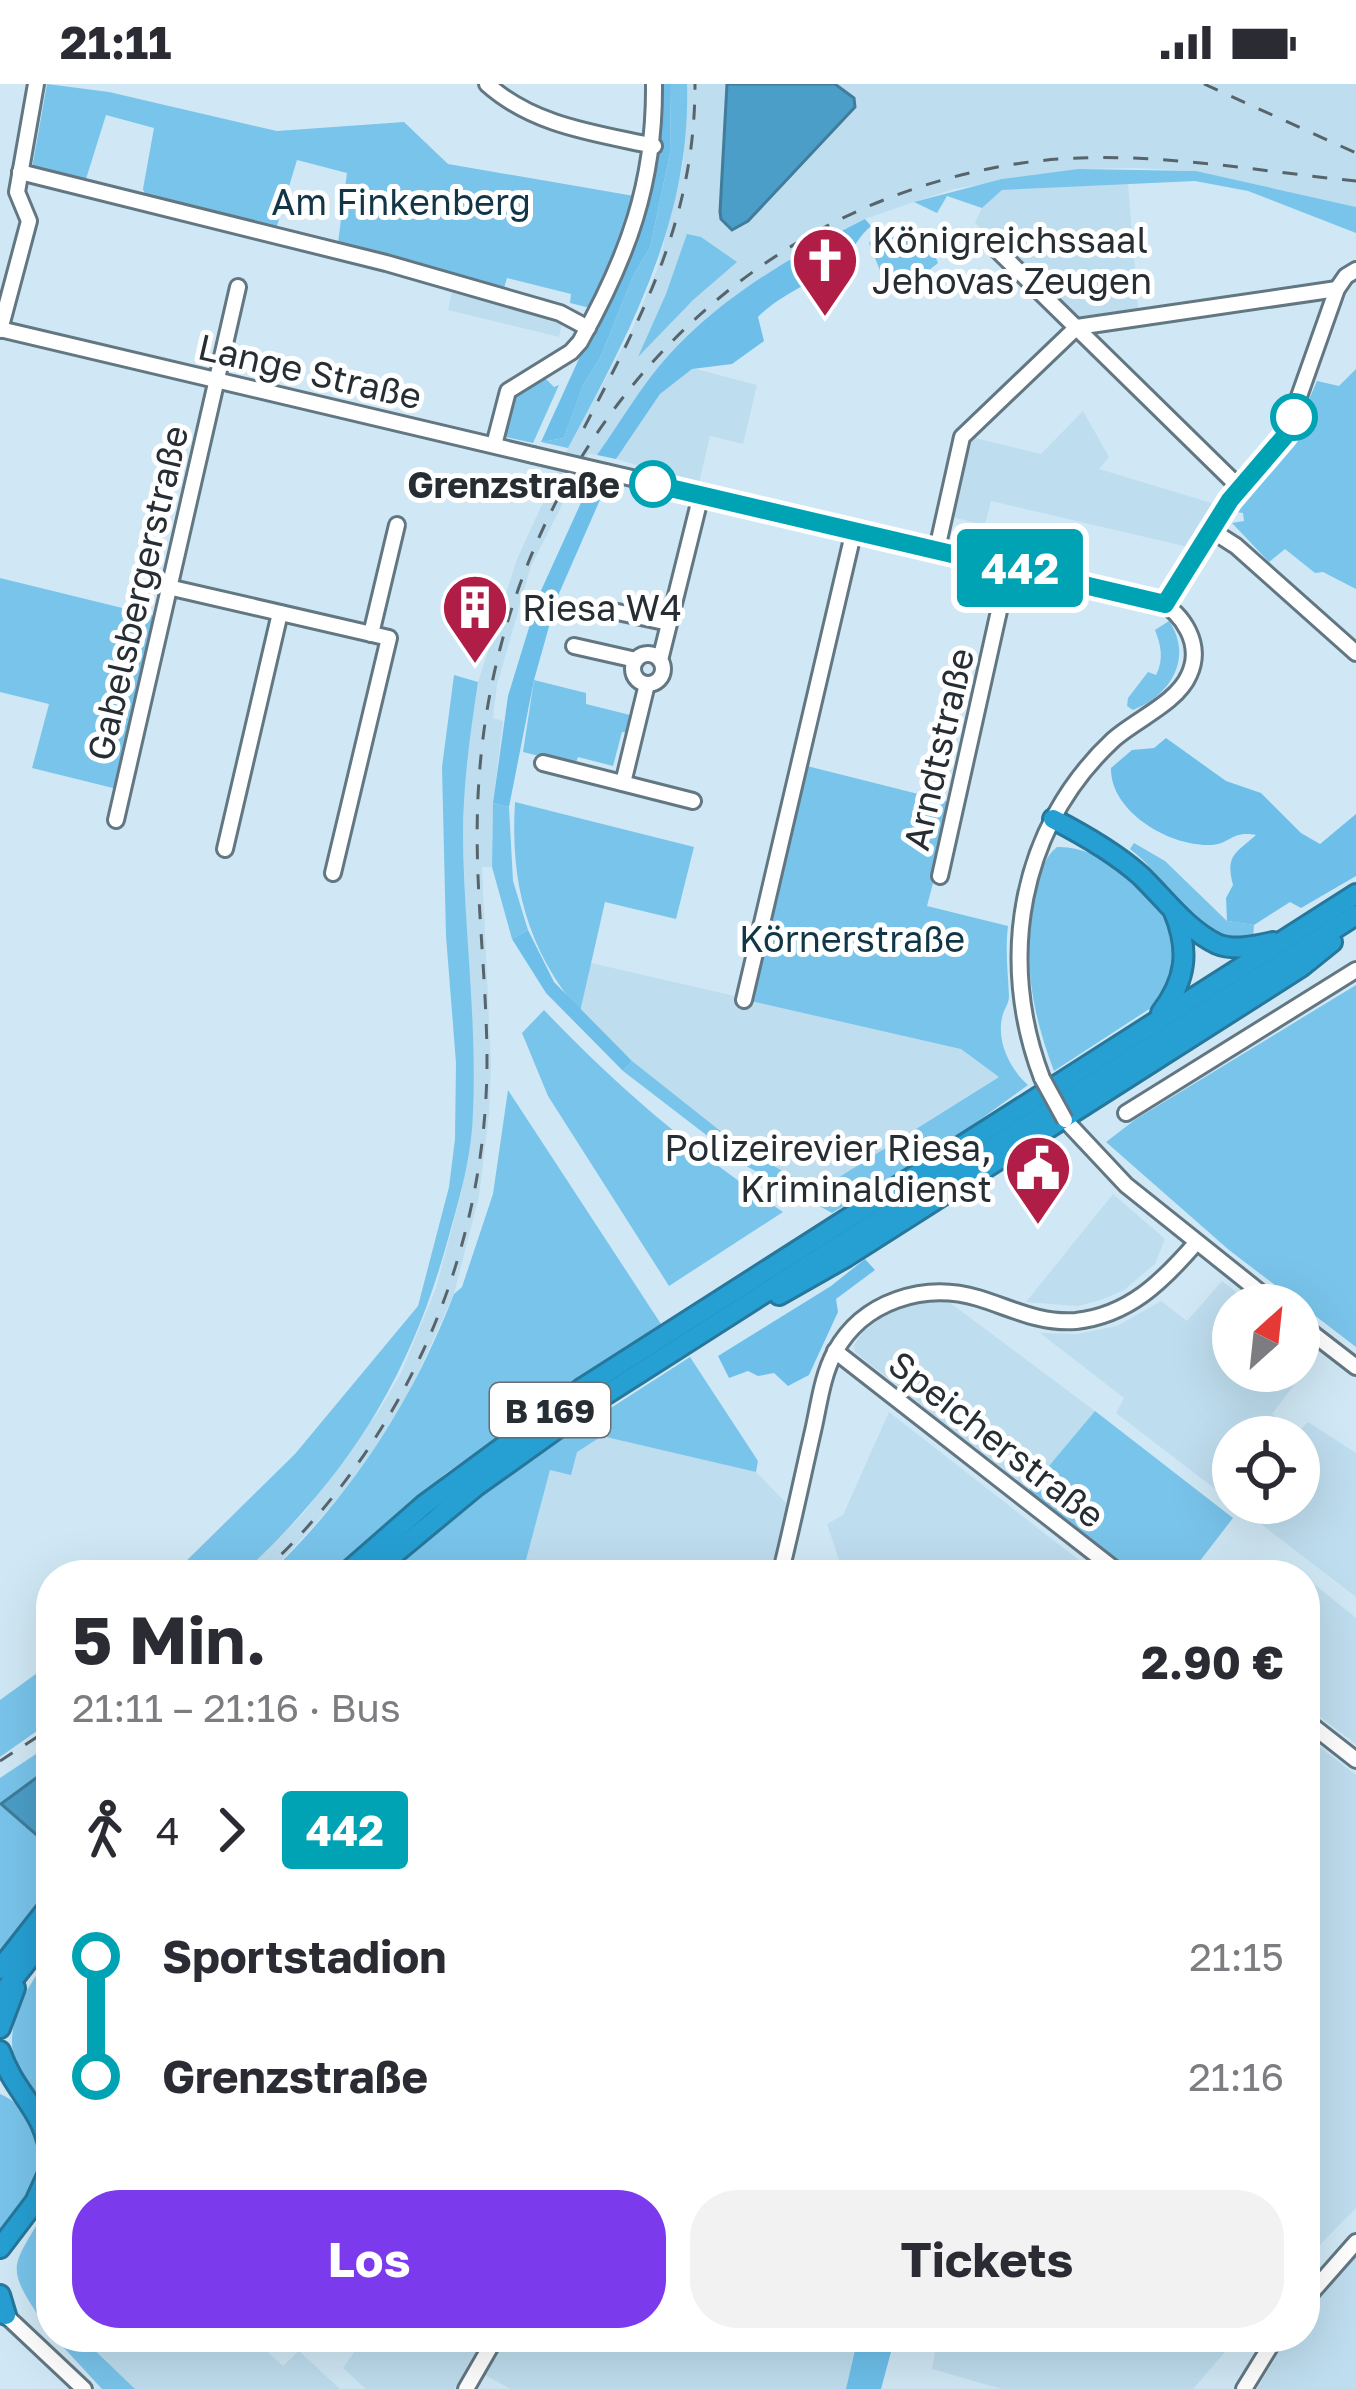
<!DOCTYPE html>
<html lang="de">
<head>
<meta charset="utf-8">
<style>
  body { margin:0; font-family:"Golos Text",sans-serif; background:#f2f2f3; color:#2b2b33; height:100vh; display:flex; flex-direction:column; font-size:45px; white-space:nowrap }
  * { box-sizing:border-box; margin:0 }
  p { font-size:39px; color:#7c7c81 }
  .icon { flex:none; width:66px; height:66px; fill:none; stroke:currentColor; stroke-width:2; stroke-linecap:round; stroke-linejoin:round }
  .map { position:relative; flex:1; overflow:hidden }
  .side { position:absolute; left:36px; top:1476px; width:1284px; height:792px; display:flex; flex-direction:column; background:#fff; border-radius:48px; box-shadow:0 12px 48px #0002 }
  .side>* { flex:none }
  .badge { padding:0 24px; border-radius:9px; font-size:42px; line-height:78px }
  .needle { width:78px; rotate:27deg }
  .tools { position:absolute; left:1212px; top:1200px; display:grid; gap:24px }
  .tools a { display:grid; place-items:center; width:108px; height:108px; border-radius:50%; background:#fff; box-shadow:0 12px 48px #0002; font-size:60px }
  .map>.badge { position:absolute; translate:-50% -50%; box-shadow:0 0 0 6px #fff }
  .legs { display:flex; align-items:center; gap:18px; height:132px; padding:0 36px; font-size:39px }
  .legs p { margin-inline-start:auto }
  .overview { display:flex; align-items:center; justify-content:space-between; height:204px; padding:0 36px }
  h1 { font-size:66px; font-weight:700; line-height:90px }
  .button { display:flex; gap:24px; margin-top:auto; padding:24px 36px }
  .button a { flex:1; height:138px; border-radius:48px; background:#7c3aed; color:#fff; font-size:48px; font-weight:700; line-height:138px; text-align:center }
  .button a+a { background:#f2f2f3; color:#2b2b33 }
  ul { padding:0 36px; list-style:none }
  li { display:flex; align-items:center; gap:42px; height:120px; font-size:45px }
  li i { display:grid; place-items:center; width:18px; height:100%; margin:0 15px; background:currentColor }
  li i::after { content:''; width:30px; height:30px; margin:-15px; border:9px solid; border-radius:50%; background:#fff }
  li p { margin-inline-start:auto }
  li:first-child i { background:linear-gradient(#0000 50%,currentColor 0) }
  li:last-child i { background:linear-gradient(currentColor 50%,#0000 0) }
  .status { display:flex; justify-content:space-between; align-items:center; height:84px; padding:0 60px; background:#fff; direction:ltr }
  .status svg { height:33px; fill:currentColor }
  .map>svg:first-child { display:block }
  .built { fill:#beddee; fill-rule:evenodd }
  .green { fill:#79c4eb }
  .forest { fill:#6dbfea }
  .water { fill:#4b9ec7; stroke:#407c9b; stroke-width:3 }
  .lines { fill:none; stroke-linecap:round; stroke-linejoin:round }
  .minor-casing { stroke:#627782; stroke-width:20 }
  .highway-casing { stroke:#26779b; stroke-width:24 }
  .minor { stroke:#fff; stroke-width:14 }
  .highway { stroke:#269fd3; stroke-width:18 }
  .rail { stroke:#57646b; stroke-width:3; stroke-dasharray:15 15; stroke-linecap:butt }
  .minor-bridge-casing { stroke:#627782; stroke-width:20; stroke-linecap:butt }
  .minor-bridge { stroke:#fff; stroke-width:14 }
  .line-1-casing { stroke:#fff; stroke-width:27 }
  .line-1 { stroke:#00a3b4; stroke-width:18 }
  .stop-1-dot { fill:#fff; stroke:#00a3b4; stroke-width:6 }
  .labels { text-anchor:middle; dominant-baseline:central; stroke-width:10; stroke-linejoin:round; paint-order:stroke }
  .shield { fill:#fff; stroke:#676d70; stroke-width:3 }
  .shield-label { font-size:33px; font-weight:bold; fill:#262e33 }
  .park-label { font-size:36px; fill:#113648; stroke:#fff }
  .poi-label { font-size:36px; fill:#262e33; stroke:#fff; text-anchor:start }
  .street-label { font-size:36px; fill:#262e33; stroke:#fff }
  .stop-label { font-size:36px; font-weight:bold; fill:#262e33; stroke:#fff; text-anchor:end }
</style>
</head>
<body>
<div class="status"><b>21:11</b><svg viewBox="0 0 49 12"><path d="M0 12V9h3v3zM5 12V6h3v6zM10 12V3h3v9zM15 12V0h3v12zM26 1h20v11H26zM47 4h2v5h-2z"/></svg></div>
<div class="map">
<svg width="1356" height="2305" viewBox="0 0 1356 2305">
  <rect width="100%" height="100%" fill="#d0e8f5"/>
  <g class="built">
    <polygon points="687,0 1356,0 1356,123 1196,87 1134,84 1078,85 954,105 914,118 865,135 707,235 666,274 597,371 588,370 531,482 497,601 493,634 503,637 493,719 492,783 482,783 491,979 489,1031 479,1112 454,1210 397,1335 347,1405 268,1491 241,1491 304,1429 380,1325 401,1289 436,1204 462,1106 473,1031 463,754 465,680 478,598 517,475 568,364 631,248 658,183 683,80"/>
    <polygon points="1128,99 1138,225 1072,233 975,139 982,124 1002,106"/>
    <polygon points="452,208 563,235 559,253 448,226"/>
    <polygon points="692,284 757,301 743,360 710,352 699,399 616,375 660,310"/>
    <polygon points="1083,327 1109,373 1099,385 1215,420 1188,463 991,417 985,441 952,433 971,353 1041,370"/>
    <polygon points="591,879 961,964 1000,992 818,1107 738,1061 659,1002 580,928"/>
    <polygon points="1113,1110 1165,1155 1155,1180 1124,1206 1101,1216 1078,1222 1026,1218"/>
    <path d="M1222 1197 1253 1221H1233V1287H1299V1257L1317 1271 1272 1330 1296 1350 1308 1338 1356 1369V1513L1116 1329 1124 1314 1040 1249 1077 1250 1117 1242 1161 1217 1187 1237ZM1233 1353H1299V1419H1233Z"/>
    <polygon points="949,1218 1095,1327 1028,1407 855,1268 854,1261 863,1248 889,1228 914,1219"/>
    <polygon points="889,1328 1098,1491 844,1491 827,1440 843,1431"/>
    <polygon points="602,1351 756,1388 788,1421 770,1491 522,1491 550,1385"/>
    <polygon points="1305,1493 1356,1534 1356,1660 1305,1621"/>
    <polygon points="1305,1652 1356,1691 1356,2124 1305,2176"/>
    <polygon points="1356,2169 1356,2305 1257,2305 1288,2253 1305,2253 1308,2220"/>
    <polygon points="81,2253 263,2253 258,2259 283,2282 299,2267 340,2305 135,2305"/>
    <polygon points="365,2253 484,2253 454,2305 366,2305 343,2284"/>
    <polygon points="506,2253 858,2253 846,2305 511,2305 485,2291"/>
    <polygon points="938,2253 1238,2253 1193,2305 1002,2305 932,2285"/>
  </g>
  <g class="green">
    <polygon points="47,0 109,8 277,47 404,38 448,80 640,113 590,224 570,219 571,210 507,194 504,204 338,159 347,89 297,76 276,145 147,116 143,105 154,44 106,31 86,95 64,89 62,94 32,84"/>
    <path d="M671 0H687C691 136 630 248 568 364L541 358 564 354 583 301 600 274 634 190 650 164 670 69Z"/>
    <polygon points="1078,85 1196,87 1356,123 1356,149 1248,107 1195,97 1002,106 982,124 947,112 937,129 914,118 1002,95"/>
    <polygon points="905,140 929,156 938,179 899,210 883,194 869,159 877,149"/>
    <polygon points="687,150 701,153 737,178 693,216 638,273 666,210"/>
    <polygon points="1356,285 1356,505 1323,488 1315,489 1285,465 1269,478 1232,439 1244,437 1243,429 1236,428 1297,343 1317,297 1339,302"/>
    <path d="M545 294 554 303 559 301 533 359 506 353C501 333 513 313 526 300L529 303Z"/>
    <polygon points="0,494 155,532 117,705 32,684 49,620 0,608"/>
    <path d="M1169 537C1194 574 1170 612 1133 626L1127 622 1128 614 1148 588 1156 591C1164 575 1161 562 1155 546Z"/>
    <path d="M454 591 478 598C470 650 463 700 463 753 464 845 477 936 473 1028 472 1067 462 1106 451 1144 413 1289 351 1389 241 1491H172L295 1370 418 1222 449 1103 455 1055 456 979 446 852 442 683Z"/>
    <polygon points="534,596 586,609 586,620 634,632 630,649 622,648 613,682 578,673 575,681 523,668"/>
    <path d="M807 682 954 719 927 822 1008 842C1005 867 1008 888 1009 912 1009 919 1005 924 1003 930 995 956 1010 985 1028 1001L949 1058 832 1129 748 1083 623 987 632 977 738 1061 817 1107 999 993 961 965 751 917Z"/>
    <path d="M515 718 694 763 676 835 605 818 580 928C527 865 510 799 515 718Z"/>
    <polygon points="493,719 509,723 513,797 528,846 512,855 492,783"/>
    <path d="M1134 759 1165 777 1227 837 1254 841 1253 854C1244 854 1232 857 1223 854 1189 840 1161 788 1130 765Z"/>
    <path d="M1057 763C1097 761 1148 800 1167 834 1173 845 1177 859 1181 871L1163 916 1054 987C1031 927 1021 868 1037 804 1041 789 1044 773 1057 763Z"/>
    <polygon points="1356,901 1356,1263 1229,1166 1106,1058 1136,1035"/>
    <path d="M544 926C619 1005 693 1067 783 1128L669 1202 548 1012 522 949Z"/>
    <path d="M508 1006 661 1240 445 1390 331 1491H268C352 1411 412 1318 454 1210L462 1203 493 1110Z"/>
    <polygon points="690,1273 758,1377 756,1388 602,1352 577,1368 571,1391 550,1386 522,1491 384,1491 438,1444 574,1341 589,1338"/>
    <polygon points="1095,1327 1233,1434 1189,1491 1138,1491 1028,1407"/>
    <polygon points="51,1579 51,1637 0,1673 0,1616"/>
    <polygon points="51,1660 51,1683 2,1720 39,1753 51,1741 51,1804 0,1868 0,1694"/>
    <path d="M51 1871V2028C42 2014 28 2005 19 1991 0 1945 23 1908 51 1871Z"/>
    <path d="M0 2010C17 2017 25 2028 34 2043 54 2084 25 2116 0 2146Z"/>
    <path d="M51 2116V2250C0 2176 11 2189 51 2116Z"/>
    <polygon points="54,2253 81,2253 135,2305 102,2305"/>
  </g>
  <g class="forest">
    <polygon points="658,0 671,0 670,69 650,164 634,190 600,274 583,301 564,354 541,358 639,143 658,61"/>
    <path d="M865 135 871 142C860 151 856 161 847 172 831 191 782 208 758 233L764 257 732 280 692 285 660 310 616 375 597 371C620 339 641 302 667 273 722 212 792 172 865 135Z"/>
    <polygon points="590,399 606,402 557,514 534,596 509,723 493,719 508,612 539,511"/>
    <path d="M1166 654 1226 697 1261 709 1301 749 1320 760 1356 730V792L1301 824 1290 818 1254 841 1227 837 1226 814 1233 801C1225 771 1236 769 1256 751 1232 746 1230 760 1211 761 1170 763 1110 728 1111 684L1132 666 1154 664Z"/>
    <polygon points="528,846 554,898 632,977 623,987 546,909 512,855"/>
    <polygon points="865,1175 875,1186 836,1215 838,1228 809,1291 788,1302 774,1289 758,1292 748,1287 729,1294 718,1272 831,1202"/>
    <polygon points="858,2253 895,2253 881,2305 846,2305"/>
  </g>
  <g class="water">
    <polygon points="727,0 835,0 854,14 855,23 748,137 732,146 721,135 720,128"/>
    <polygon points="51,1683 51,1741 39,1753 1,1720"/>
  </g>
  <g class="lines">
    <defs>
      <g id="minor">
        <path d="M487 0C534 42 595 49 654 62"/>
        <polyline points="20,88 386,179 560,229 588,244"/>
        <polyline points="988,157 1240,404"/>
        <polyline points="0,245 533,371"/>
        <polyline points="0,246 29,137 17,108 36,0"/>
        <path d="M494 361 508 307 571 268 580 258C628 172 655 99 654 0"/>
        <path d="M606 388 1156 516C1184 529 1203 561 1189 591 1177 619 1135 636 1113 656 1019 744 997 876 1042 994"/>
        <polyline points="1211,446 1236,462 1356,569"/>
        <polyline points="937,465 962,353 1077,243 1337,205"/>
        <polyline points="168,503 389,554 333,789"/>
        <polyline points="1165,520 1230,416 1285,352 1337,205 1346,192 1356,186"/>
        <polyline points="608,526 669,539"/>
        <polyline points="371,550 397,441"/>
        <polyline points="574,562 636,576"/>
        <circle cx="648" cy="585" r="15"/>
        <polyline points="660,576 701,411"/>
        <polyline points="543,679 693,717"/>
        <polyline points="623,699 647,600"/>
        <polyline points="116,736 238,203"/>
        <polyline points="225,765 280,529"/>
        <polyline points="940,792 1009,482"/>
        <polyline points="744,916 854,446"/>
        <polyline points="1126,1029 1356,886"/>
        <polyline points="1065,1036 1126,1101 1276,1221"/>
        <polyline points="1299,1239 1356,1283"/>
        <polyline points="835,1267 1122,1491"/>
        <path d="M780 1491C792 1443 802 1395 813 1347 819 1321 822 1292 835 1268 863 1217 924 1198 978 1214 1011 1224 1040 1240 1076 1237 1129 1231 1162 1198 1196 1159"/>
        <polyline points="1305,1636 1356,1676"/>
        <polyline points="1305,2216 1356,2158"/>
        <polyline points="0,2226 84,2305"/>
        <polyline points="466,2305 496,2253"/>
        <polyline points="1244,2305 1276,2253"/>
      </g>
      <g id="highway">
        <path d="M1053 735C1084 751 1114 768 1140 791 1164 814 1186 845 1217 860 1234 867 1255 862 1273 858"/>
        <path d="M1161 929C1186 896 1190 867 1174 828"/>
        <polyline points="779,1211 846,1173 1301,883 1332,858"/>
        <polyline points="344,1491 424,1421 584,1303 1356,810"/>
        <polyline points="369,1491 475,1403 594,1318 1356,831"/>
        <polyline points="0,1885 51,1820"/>
        <polyline points="0,1912 51,1847"/>
        <polyline points="0,1944 15,1904"/>
        <path d="M0 1967C16 2013 45 2024 51 2077"/>
        <polyline points="0,2164 35,2118 51,2083"/>
        <polyline points="0,2211 6,2231"/>
      </g>
    </defs>
    <use href="#minor" class="minor-casing"/>
    <use href="#highway" class="highway-casing"/>
    <use href="#minor" class="minor"/>
    <use href="#highway" class="highway"/>
    <g class="rail">
      <polyline points="1204,0 1356,69"/>
      <path d="M584 344C644 228 695 134 695 0"/>
      <path d="M260 1491C403 1359 486 1174 487 979 487 885 472 791 479 696 499 391 713 124 1022 79 1134 63 1245 86 1356 97"/>
      <polyline points="0,1677 51,1644"/>
    </g>
    <defs>
      <g id="minor-bridge">
        <polyline points="533,371 606,388"/>
        <polyline points="1042,994 1065,1036"/>
      </g>
    </defs>
    <use href="#minor-bridge" class="minor-bridge-casing"/>
    <use href="#minor-bridge" class="minor-bridge"/>
  </g>
  <g class="lines">
    <defs>
      <polyline id="line-1" points="653,400 1165,520 1230,416 1285,352 1294,333"/>
    </defs>
    <use href="#line-1" class="line-1-casing"/>
    <use href="#line-1" class="line-1"/>
  </g>
  <defs>
    <symbol id="church-pin" viewBox="-11 -11 22 30"><path d="M0 17L-7.5 6A9.5 9.5 0 1 1 7.5 6Z" fill="#b01e48" stroke="#fff"/><path d="M-1.2-6h2.4v3.5h3.3v2.4h-3.3V6h-2.4V-.1h-3.3v-2.4h3.3Z" fill="#fff"/></symbol>
    <symbol id="building-pin" viewBox="-11 -11 22 30"><path d="M0 17L-7.5 6A9.5 9.5 0 1 1 7.5 6Z" fill="#b01e48" stroke="#fff"/><path d="M-4-6H4V6H1V3H-1V6H-4ZM-2.5-4.3h1.7v1.8h-1.7ZM.8-4.3h1.7v1.8H.8ZM-2.5-1h1.7V.8h-1.7ZM.8-1h1.7V.8H.8Z" fill="#fff"/></symbol>
    <symbol id="civic-pin" viewBox="-11 -11 22 30"><path d="M0 17L-7.5 6A9.5 9.5 0 1 1 7.5 6Z" fill="#b01e48" stroke="#fff"/><path d="M-.6-6.5H3V-4.5H.6V-3L4-1V1h2V6H-6V1h2V-1L-.6-3ZM-1.2 2.5V6h2.4V2.5Z" fill="#fff"/></symbol>
  </defs>
  <g fill-rule="evenodd">
    <use href="#church-pin" x="787" y="138" width="76" height="104"/>
    <use href="#building-pin" x="437" y="485" width="76" height="104"/>
    <use href="#civic-pin" x="1000" y="1046" width="76" height="104"/>
  </g>
  <g class="stop-1-dot">
    <circle cx="1294" cy="333" r="21"/>
    <circle cx="653" cy="400" r="21"/>
  </g>
  <g class="labels">
    <rect class="shield" x="490" y="1299" width="120" height="54" rx="9"/>
    <g class="shield-label">
      <text x="550" y="1326">B 169</text>
    </g>
    <g class="park-label">
      <text x="401" y="117">Am Finkenberg</text>
      <text x="852" y="854">Körnerstraße</text>
    </g>
    <g class="poi-label">
      <text x="872" y="155">Königreichssaal<tspan x="872" dy="41">Jehovas Zeugen</tspan></text>
      <text x="522" y="523">Riesa W4</text>
      <text x="992" y="1063" text-anchor="end">Polizeirevier Riesa,<tspan x="992" dy="41">Kriminaldienst</tspan></text>
    </g>
    <g class="street-label">
      <text transform="translate(310 287) rotate(13)">Lange Straße</text>
      <text transform="translate(137 509) rotate(-77)">Gabelsbergerstraße</text>
      <text transform="translate(938 665) rotate(-77)">Arndtstraße</text>
      <text transform="translate(997 1355) rotate(38)">Speicherstraße</text>
    </g>
    <g class="stop-label">
      <text x="620" y="400">Grenzstraße</text>
    </g>
  </g>
</svg>
<div class="tools">
<a><svg class="needle" viewBox="-14 -14 28 28"><path d="M0-13l5 13h-10z" fill="#e53935"/><path d="M0 13l5-13h-10z" fill="#7c7c81"/></svg></a>
<a><svg class="icon" aria-label="locate" viewBox="0 0 24 24"><circle cx="12" cy="12" r="6"/><path d="M12 2v4M12 18v4M2 12h4M18 12h4"/></svg></a>
</div>
<b class="badge" style="left:1020px;top:484px;background:#00a3b4;color:#fff">442</b>
<section class="side">
<div class="overview"><div><h1>5 Min.</h1><p>21:11 – 21:16 · Bus</p></div><b>2.90 €</b></div>
<div class="legs"><svg class="icon" aria-label="walk" viewBox="0 0 24 24"><circle cx="13" cy="4" r="2"/><path d="M13 8l-2 6 4 7M11 14l-3 7M7 12l3-4h3l4 4"/></svg>4<svg class="icon" aria-label="forward" viewBox="0 0 24 24"><path d="M9 5l7 7-7 7"/></svg><b class="badge" style="background:#00a3b4;color:#fff">442</b></div>
<ul>
<li><i style="color:#00a3b4"></i><b>Sportstadion</b><p>21:15</p></li>
<li><i style="color:#00a3b4"></i><b>Grenzstraße</b><p>21:16</p></li>
</ul>
<div class="button"><a>Los</a><a>Tickets</a></div>
</section>
</div>
</body>
</html>
